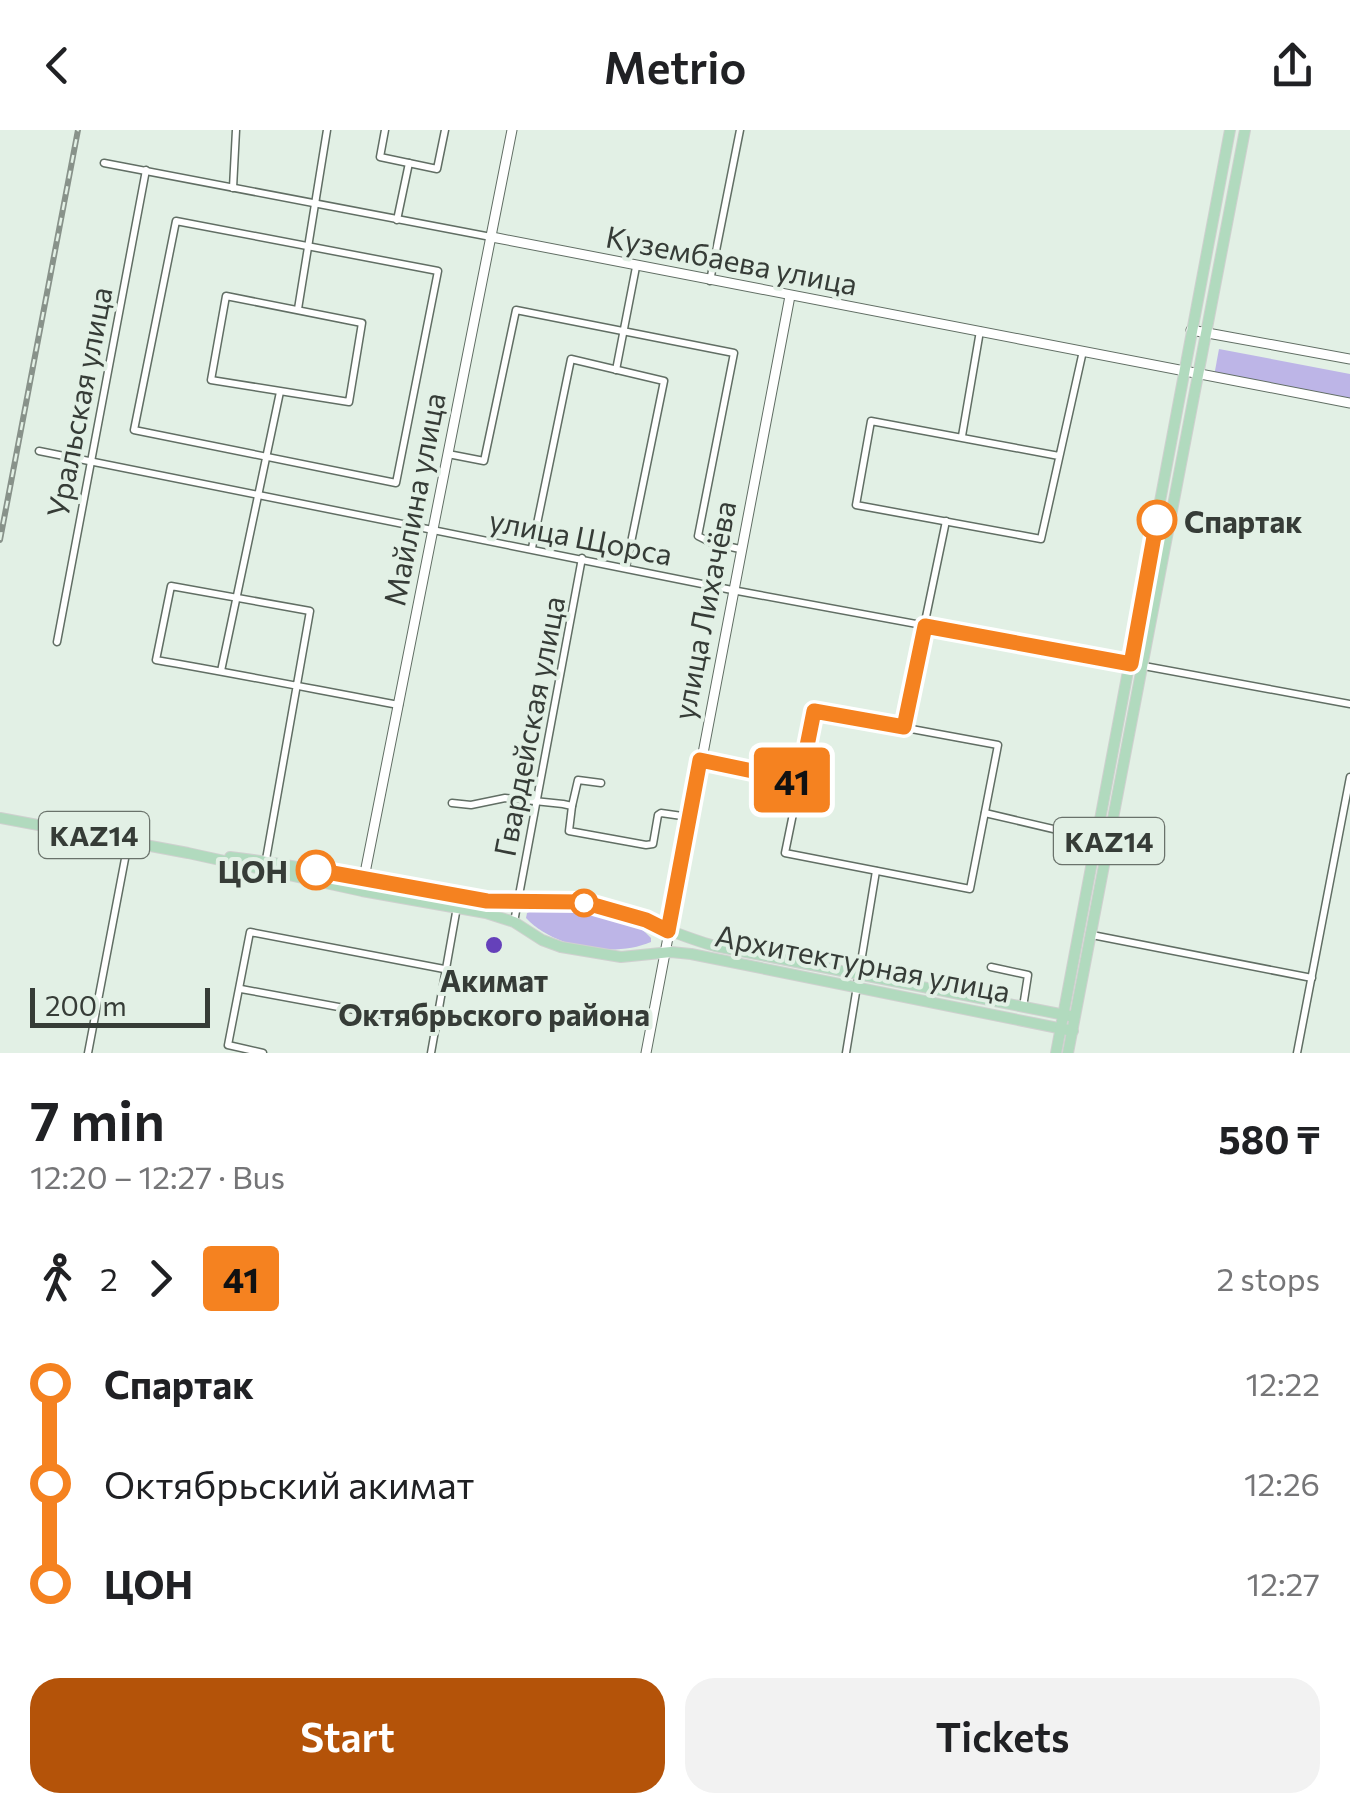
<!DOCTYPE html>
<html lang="en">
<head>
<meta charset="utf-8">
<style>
  body { margin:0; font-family:Commissioner,sans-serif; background:#f2f2f2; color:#202124; height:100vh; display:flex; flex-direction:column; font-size:38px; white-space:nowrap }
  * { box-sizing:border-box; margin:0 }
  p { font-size:32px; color:#757577 }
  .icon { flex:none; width:55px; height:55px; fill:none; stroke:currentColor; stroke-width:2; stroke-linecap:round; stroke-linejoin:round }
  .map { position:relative; height:923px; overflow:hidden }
  .details { display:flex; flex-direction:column; background:#fff; flex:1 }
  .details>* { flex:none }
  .badge { padding:0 20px; border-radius:8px; font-size:35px; line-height:65px }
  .scale { position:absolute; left:30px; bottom:25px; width:180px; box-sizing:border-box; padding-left:10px; border:5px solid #363c37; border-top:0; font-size:28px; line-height:35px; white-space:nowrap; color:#363c37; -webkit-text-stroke:8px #e2f0e5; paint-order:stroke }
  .map>.badge { position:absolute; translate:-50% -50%; box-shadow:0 0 0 5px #fff }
  .legs { display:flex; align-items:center; gap:15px; height:110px; padding:0 30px; font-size:32px }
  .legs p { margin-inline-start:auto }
  .summary { display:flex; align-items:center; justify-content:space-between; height:170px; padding:0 30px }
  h1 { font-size:55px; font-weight:600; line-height:75px }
  .button { display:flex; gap:20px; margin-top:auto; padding:20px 30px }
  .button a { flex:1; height:115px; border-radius:30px; background:#b45309; color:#fff; font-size:40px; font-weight:600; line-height:115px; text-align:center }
  .button a+a { background:#f2f2f2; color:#202124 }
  ul { padding:0 30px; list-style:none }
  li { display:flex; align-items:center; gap:35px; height:100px; font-size:38px }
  li i { display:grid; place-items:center; width:15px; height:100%; margin:0 12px; background:currentColor }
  li i::after { content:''; width:25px; height:25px; margin:-12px; border:8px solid; border-radius:50%; background:#fff }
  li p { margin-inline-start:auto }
  li:first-child i { background:linear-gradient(#0000 50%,currentColor 0) }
  li:last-child i { background:linear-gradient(currentColor 50%,#0000 0) }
  header { display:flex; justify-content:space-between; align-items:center; height:130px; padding:0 30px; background:#fff; font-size:45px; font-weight:600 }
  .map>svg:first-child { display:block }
  .green { fill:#bdb5e7 }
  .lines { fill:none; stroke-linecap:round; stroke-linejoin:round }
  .street-casing { stroke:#616e64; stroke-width:9 }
  .secondary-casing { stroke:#616e64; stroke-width:11 }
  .primary-casing { stroke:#cfd0cf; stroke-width:12 }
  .street { stroke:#fff; stroke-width:6 }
  .secondary { stroke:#fff; stroke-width:9 }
  .primary { stroke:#b1dabe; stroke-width:10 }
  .rail-casing { stroke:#88928a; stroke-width:6 }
  .rail { stroke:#e2f0e5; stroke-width:2.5; stroke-dasharray:8; stroke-linecap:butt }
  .line-1-casing { stroke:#fff; stroke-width:22 }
  .line-1 { stroke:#f58220; stroke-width:15 }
  .stop-1-dot { fill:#fff; stroke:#f58220; stroke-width:5 }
  .poi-dot { fill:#6541ba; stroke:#e2f0e5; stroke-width:4 }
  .labels { text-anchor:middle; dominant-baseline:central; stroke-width:8; stroke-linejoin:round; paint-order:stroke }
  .shield { fill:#e2f0e5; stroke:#6a726b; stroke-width:2.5 }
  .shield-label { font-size:28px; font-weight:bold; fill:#363c37 }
  .street-label { font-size:30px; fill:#363c37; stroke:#e2f0e5 }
  .stop-label { font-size:30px; font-weight:bold; fill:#363c37; stroke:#e2f0e5; text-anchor:start }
  .poi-label { font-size:30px; font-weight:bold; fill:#363c37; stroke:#e2f0e5 }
</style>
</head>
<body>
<header><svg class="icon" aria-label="back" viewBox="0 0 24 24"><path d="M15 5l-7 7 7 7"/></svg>Metrio<svg class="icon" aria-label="share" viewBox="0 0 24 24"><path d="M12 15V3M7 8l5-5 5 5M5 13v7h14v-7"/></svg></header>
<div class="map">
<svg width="1350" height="923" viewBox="0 0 1350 923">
  <rect width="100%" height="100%" fill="#e2f0e5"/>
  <g class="green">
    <polygon points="1219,219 1350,244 1350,273 1214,246"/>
    <path d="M545 775C582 775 625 780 651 808V812C613 828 554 818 526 788L527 783Z"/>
  </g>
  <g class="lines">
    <defs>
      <g id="street">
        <polyline points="385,0 380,27 437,39 445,0"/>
        <polyline points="104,33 491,107"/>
        <polyline points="233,58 236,0"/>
        <polyline points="397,90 409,33"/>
        <polygon points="176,91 438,141 396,353 134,300"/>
        <polyline points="710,151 740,0"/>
        <polygon points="226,166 362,193 349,272 211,250"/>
        <polyline points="298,179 327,0"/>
        <polyline points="616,240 636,137"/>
        <polyline points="962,306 980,201"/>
        <polyline points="39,321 732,460 1350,574"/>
        <polyline points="448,324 484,331 516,180 734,223 698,406 712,413 740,419"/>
        <polyline points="1059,326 871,291 856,375 1041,409 1083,221"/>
        <polyline points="532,418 571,229 664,251 626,437"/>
        <polyline points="57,512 146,40"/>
        <polyline points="221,541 280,262"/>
        <polygon points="814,581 998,615 970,759 785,723"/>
        <polyline points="903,597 946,391"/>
        <polyline points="699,630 800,651"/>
        <polyline points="452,673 471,675 505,668 563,674 572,676 569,701 646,715 653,714 658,685 661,683 689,687"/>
        <polyline points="572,676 578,650 601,653"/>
        <polyline points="985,683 1096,709"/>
        <path d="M265 735 310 481 171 456 156 530C237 544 318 560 399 575"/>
        <polyline points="514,792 582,428"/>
        <polyline points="1092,805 1312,848"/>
        <polyline points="991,837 1028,845 1023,877"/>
        <polyline points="241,859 436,895"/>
        <polyline points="88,923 128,713"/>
        <polyline points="263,923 228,915 250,802 444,839"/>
        <polyline points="431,923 457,777"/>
        <polyline points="846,923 876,741"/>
        <polyline points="1297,923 1350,647"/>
      </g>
      <g id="secondary">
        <polyline points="492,107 1350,273"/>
        <polyline points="1191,200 1350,229"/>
        <polyline points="363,753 512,0"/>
        <polyline points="646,923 790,166"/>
      </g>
      <g id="primary">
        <polyline points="0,688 188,723 362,761 486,783 514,792 542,810 561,817 621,827 671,822 691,824 1073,901"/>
        <path d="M230 727C317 737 400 759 486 771 519 775 552 767 585 773 631 781 670 804 715 816L1070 886"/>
        <polyline points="1056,923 1230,0"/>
        <polyline points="1068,923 1245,0"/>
      </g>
    </defs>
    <use href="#street" class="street-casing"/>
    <use href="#secondary" class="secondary-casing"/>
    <use href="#primary" class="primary-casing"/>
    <use href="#street" class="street"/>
    <use href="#secondary" class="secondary"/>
    <use href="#primary" class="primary"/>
    <defs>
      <polyline id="rail" points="0,410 78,0"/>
    </defs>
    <use href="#rail" class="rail-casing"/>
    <use href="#rail" class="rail"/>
  </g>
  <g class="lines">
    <defs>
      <polyline id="line-1" points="316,740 487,771 583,772 646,790 668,801 700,630 800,651 814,581 904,597 925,496 1131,534 1157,390"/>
    </defs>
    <use href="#line-1" class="line-1-casing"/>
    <use href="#line-1" class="line-1"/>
  </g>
  <g class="stop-1-dot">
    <circle cx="1157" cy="390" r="18"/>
    <circle cx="316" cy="740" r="18"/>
    <circle cx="584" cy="773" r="12"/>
  </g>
  <circle class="poi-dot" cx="494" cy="815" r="10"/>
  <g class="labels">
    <g class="shield">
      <rect x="39" y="682" width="110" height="46" rx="8"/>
      <rect x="1054" y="688" width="110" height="46" rx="8"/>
    </g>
    <g class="shield-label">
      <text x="94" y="705">KAZ14</text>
      <text x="1109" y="711">KAZ14</text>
    </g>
    <g class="street-label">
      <text transform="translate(732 129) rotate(11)">Кузембаева улица</text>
      <text transform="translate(78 272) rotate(-79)">Уральская улица</text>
      <text transform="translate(413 369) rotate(-79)">Майлина улица</text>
      <text transform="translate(581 406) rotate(11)">улица Щорса</text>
      <text transform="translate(703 480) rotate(-79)">улица Лихачёва</text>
      <text transform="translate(528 596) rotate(-79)">Гвардейская улица</text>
      <text transform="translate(863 832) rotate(11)">Архитектурная улица</text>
    </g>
    <g class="stop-label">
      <text x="1184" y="390">Спартак</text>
      <text x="288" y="740" text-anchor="end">ЦОН</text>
    </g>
    <g class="poi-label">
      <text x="494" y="849">Акимат<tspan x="494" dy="34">Октябрьского района</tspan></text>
    </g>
  </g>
</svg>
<div class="scale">200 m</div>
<b class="badge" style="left:792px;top:650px;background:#f58220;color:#111">41</b>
</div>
<section class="details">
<div class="summary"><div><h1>7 min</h1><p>12:20 – 12:27 · Bus</p></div><b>580 ₸</b></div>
<div class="legs"><svg class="icon" aria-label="walk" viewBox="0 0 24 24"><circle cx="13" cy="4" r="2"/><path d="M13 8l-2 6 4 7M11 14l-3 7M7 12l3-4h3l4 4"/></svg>2<svg class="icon" aria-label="forward" viewBox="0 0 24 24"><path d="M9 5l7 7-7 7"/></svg><b class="badge" style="background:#f58220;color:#111">41</b><p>2 stops</p></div>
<ul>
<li><i style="color:#f58220"></i><b>Спартак</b><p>12:22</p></li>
<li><i style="color:#f58220"></i><span>Октябрьский акимат</span><p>12:26</p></li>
<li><i style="color:#f58220"></i><b>ЦОН</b><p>12:27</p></li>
</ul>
<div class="button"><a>Start</a><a>Tickets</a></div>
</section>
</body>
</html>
